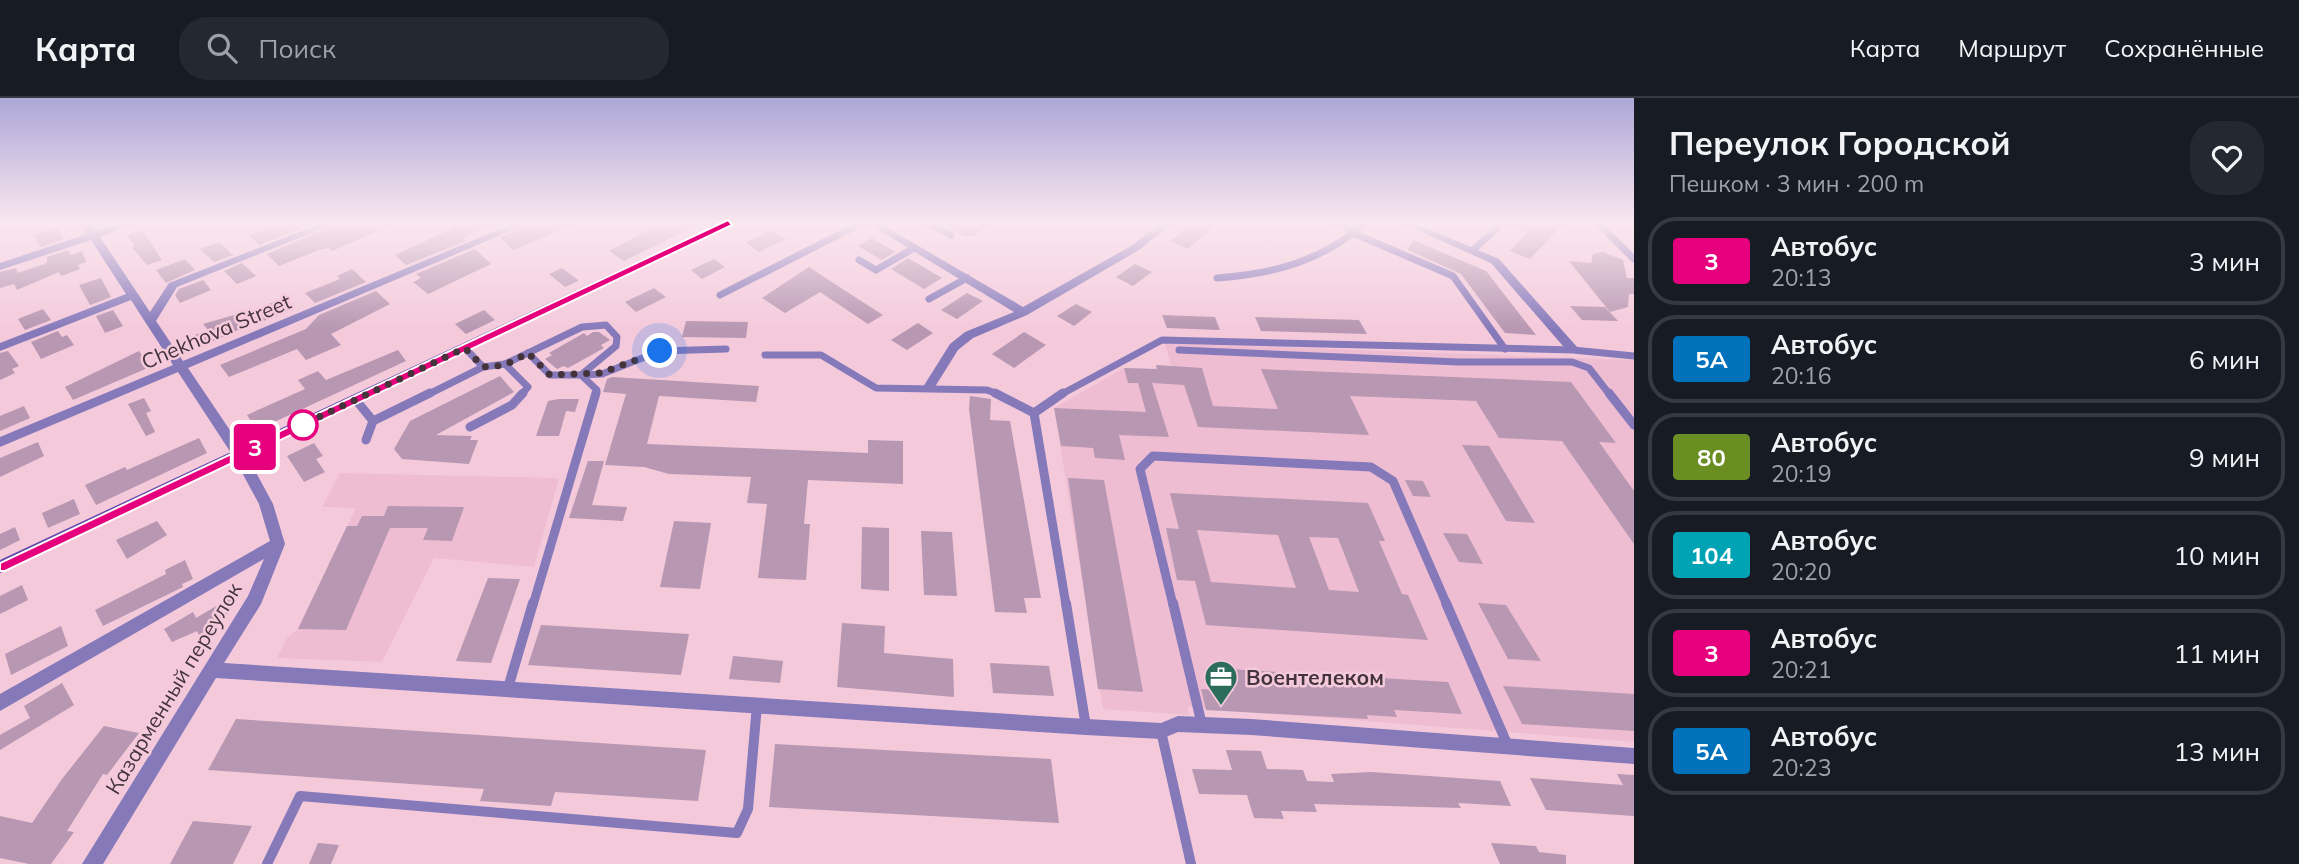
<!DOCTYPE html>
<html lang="ru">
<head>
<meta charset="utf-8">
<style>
  body { margin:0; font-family:Mulish,sans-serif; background:#242831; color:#f1f3f6; height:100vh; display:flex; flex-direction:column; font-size:26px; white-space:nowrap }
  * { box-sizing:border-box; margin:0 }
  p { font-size:23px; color:#9ea1a6 }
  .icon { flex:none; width:38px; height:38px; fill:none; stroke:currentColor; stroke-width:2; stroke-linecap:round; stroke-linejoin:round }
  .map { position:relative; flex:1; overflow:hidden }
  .drawer { display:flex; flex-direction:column; background:#171b24; width:665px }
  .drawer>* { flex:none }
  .badge { padding:0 14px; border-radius:5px; font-size:24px; line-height:46px }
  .you { position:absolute; width:35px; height:35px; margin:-18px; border:5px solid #fff; border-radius:50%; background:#1a73e8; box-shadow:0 0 0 10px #1a73e833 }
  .map>.badge { position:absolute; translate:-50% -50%; box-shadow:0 0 0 4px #fff }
  .round { display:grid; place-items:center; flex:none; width:74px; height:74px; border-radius:28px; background:#242831 }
  .headline { display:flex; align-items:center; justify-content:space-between; height:119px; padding:0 35px }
  h1 { font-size:33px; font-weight:700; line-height:52px }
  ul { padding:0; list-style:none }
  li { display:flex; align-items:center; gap:21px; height:88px; margin:0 14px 10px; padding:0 21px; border:4px solid #363941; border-radius:28px }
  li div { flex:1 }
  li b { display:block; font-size:26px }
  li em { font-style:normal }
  li .badge { min-width:77px; font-weight:700; text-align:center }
  header { display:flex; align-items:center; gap:42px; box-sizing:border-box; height:98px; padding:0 35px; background:#171b24; border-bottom:2px solid #363941 }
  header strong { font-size:33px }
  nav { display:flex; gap:38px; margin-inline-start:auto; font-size:24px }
  .search { width:490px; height:63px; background:#242831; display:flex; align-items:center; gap:18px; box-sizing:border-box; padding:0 24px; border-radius:28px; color:#9ea1a6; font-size:26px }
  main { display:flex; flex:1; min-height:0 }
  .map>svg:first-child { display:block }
  .built { fill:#efbdd2 }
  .building { fill:#b797b1; fill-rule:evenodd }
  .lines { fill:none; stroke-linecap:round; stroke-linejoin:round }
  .lane-far2 { stroke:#8579ba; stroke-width:7 }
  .lane-far1 { stroke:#8579ba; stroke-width:9 }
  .lane { stroke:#8579ba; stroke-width:10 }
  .street { fill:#8579ba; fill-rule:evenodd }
  .secondary { fill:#6047a8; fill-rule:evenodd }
  .line { fill:#e6007e; stroke:#fff; stroke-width:2 }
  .walk { stroke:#44333a; stroke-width:7; stroke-dasharray:0 12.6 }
  .stop-dot { fill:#fff; stroke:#e6007e; stroke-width:3.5 }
  .labels { text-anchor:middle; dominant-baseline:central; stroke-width:5; stroke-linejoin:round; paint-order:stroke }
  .street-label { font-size:21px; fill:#44333a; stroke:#f4cadb }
  .poi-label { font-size:21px; font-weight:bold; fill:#44333a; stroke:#f4cadb; text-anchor:start }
</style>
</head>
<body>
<header>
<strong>Карта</strong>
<div class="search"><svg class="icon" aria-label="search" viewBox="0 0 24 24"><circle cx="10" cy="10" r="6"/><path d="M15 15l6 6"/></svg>Поиск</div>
<nav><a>Карта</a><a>Маршрут</a><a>Сохранённые</a></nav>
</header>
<main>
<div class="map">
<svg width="1634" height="766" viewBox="0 0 1634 766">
  <rect width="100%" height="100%" fill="#f4cadb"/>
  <g class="built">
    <polygon points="1165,245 1634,262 1634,644 1188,609 1189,617 1103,611 1054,310 1124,270 1156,271 1156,267 1171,268"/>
    <polygon points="340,375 559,380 534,469 434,460 382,564 277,560 287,540 298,531 356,410 322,409"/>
  </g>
  <g class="building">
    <polygon points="280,125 315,125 259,147 249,137"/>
    <polygon points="339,125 394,126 332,153 329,150 319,152 279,168 267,156"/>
    <polygon points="448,125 508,125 492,132 488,128 462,140 466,143 406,167 395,157 454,130"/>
    <polygon points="531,125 578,125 513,152 500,140"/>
    <polygon points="662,125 701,125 624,163 609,153"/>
    <polygon points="942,125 994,125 972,138 964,138"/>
    <polygon points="1195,125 1218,125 1188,151 1170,143"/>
    <polygon points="1505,125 1564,125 1530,161 1510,153 1528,134"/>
    <polygon points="57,129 64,141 40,149 34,137"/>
    <polygon points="142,132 162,162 147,167 132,149 135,148 127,137"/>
    <polygon points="772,132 786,141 759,154 746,144"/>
    <polygon points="872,140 895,154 882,162 858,148"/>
    <polygon points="1413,142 1486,173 1536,237 1505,235 1461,176 1408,152"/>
    <polygon points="217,145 220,145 233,157 214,164 200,151"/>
    <polygon points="475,151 491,166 428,196 413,184 421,180 416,176"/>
    <polygon points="68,152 71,157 82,153 86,164 78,167 80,171 61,178 59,174 17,192 14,186 0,190 0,174 16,170 18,175 47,165 47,159"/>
    <polygon points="1603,154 1623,162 1627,180 1634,180 1634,196 1629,196 1628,209 1610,214 1569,163 1591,165 1593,156"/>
    <polygon points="908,160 942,180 924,191 891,171"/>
    <polygon points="185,161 195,172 166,185 156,172"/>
    <polygon points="714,161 725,169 702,181 691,172"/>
    <polygon points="242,165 256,178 237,186 224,173"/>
    <polygon points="1135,166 1152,174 1133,188 1116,179"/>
    <polygon points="809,169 841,190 883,217 868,226 820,194 785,215 762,200"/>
    <polygon points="562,170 578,182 578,183 565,189 549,176"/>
    <polygon points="352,171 366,184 315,205 305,195 340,181 337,178"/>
    <polygon points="101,180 111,199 90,207 79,187"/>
    <polygon points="203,182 211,192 180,205 175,197 179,191"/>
    <polygon points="654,190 666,199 636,214 625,204"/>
    <polygon points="376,193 390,206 331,236 341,247 306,262 297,251 229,279 220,267 306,231 319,217"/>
    <polygon points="967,195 983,203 957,221 941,212"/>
    <polygon points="281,201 291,211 257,226 248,215"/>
    <polygon points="1076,206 1092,214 1074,228 1057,218"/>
    <polygon points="1570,208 1605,209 1618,223 1582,222"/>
    <polygon points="43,211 51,222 25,232 18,221"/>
    <polygon points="113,212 123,228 105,235 96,218"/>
    <polygon points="484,212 495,222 466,236 455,226"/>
    <polygon points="234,217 245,229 204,247 195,237 208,232 203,226"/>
    <polygon points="1162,217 1215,219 1220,232 1167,230"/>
    <polygon points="1255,219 1359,222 1367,236 1261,233"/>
    <polygon points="686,223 748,224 746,240 682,239"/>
    <polygon points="918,225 933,235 907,252 891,242"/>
    <polygon points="58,233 62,239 67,237 74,247 41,261 31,244"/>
    <polygon points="593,234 599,234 610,242 601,247 604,250 568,270 564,268 557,271 545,261 552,257 549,255 584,235 587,238"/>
    <polygon points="1024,234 1046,247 1014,270 992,256"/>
    <polygon points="398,252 406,263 257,332 247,317 305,291 298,282 318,273 326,282"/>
    <polygon points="8,253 19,268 12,271 15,275 0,282 0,255"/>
    <polygon points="139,253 150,269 73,302 65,289"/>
    <polygon points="1156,267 1202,270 1213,308 1278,311 1261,271 1571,284 1616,345 1599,344 1634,393 1634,446 1562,343 1499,340 1476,303 1350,298 1369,337 1198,329 1184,287 1152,285 1169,339 1119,337 1125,362 1095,360 1093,350 1061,348 1054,310 1146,314 1138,285 1128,285 1124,270 1157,271"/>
    <polygon points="500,278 514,294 436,337 472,338 470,342 478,342 469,366 402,361 394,351 410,323"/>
    <polygon points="612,279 759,288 756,304 659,298 647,346 868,355 868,342 903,343 903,386 808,382 804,426 810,426 806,482 758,480 767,406 747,405 751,379 669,376 644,369 605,367 626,296 603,294 607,281"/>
    <polygon points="970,298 991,301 990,322 1010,323 1041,500 1024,500 1027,515 995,514 969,311"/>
    <polygon points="144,300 151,313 146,315 155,334 146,338 128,306"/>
    <polygon points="559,301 579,301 575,314 566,313 559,338 536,338 548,303"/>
    <polygon points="24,308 30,320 0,333 0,318"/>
    <polygon points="199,340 207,355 96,407 85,387 125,369 127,372"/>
    <polygon points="38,344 44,358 0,379 0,360"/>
    <polygon points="314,345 323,358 316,361 325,374 304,384 287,358"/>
    <polygon points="1462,347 1489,348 1535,425 1506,423"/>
    <polygon points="588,363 604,363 592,407 627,409 623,423 569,420"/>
    <polygon points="1068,380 1104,382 1143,594 1098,591"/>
    <polygon points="1405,382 1423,383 1431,399 1413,398"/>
    <path d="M1170 395 1368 405 1385 443H1379L1402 496 1408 497 1428 542 1206 527 1195 483 1177 482 1166 430 1179 431ZM1197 432 1278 437 1296 490 1211 484ZM1309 439 1338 440 1359 494 1329 492Z"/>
    <polygon points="74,401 80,416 48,430 42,415"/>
    <polygon points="388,408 464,409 452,443 423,442 428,430 390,430 346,532 298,531 347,428 357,428 362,418 384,418"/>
    <polygon points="157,423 167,437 127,461 116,442"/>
    <polygon points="674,423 711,425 700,491 660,489"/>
    <polygon points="15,429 20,442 0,452 0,436"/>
    <polygon points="862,429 889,430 889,493 861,491"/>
    <polygon points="921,433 952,434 957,498 924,497"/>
    <polygon points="1443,435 1467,436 1483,466 1459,464"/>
    <polygon points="185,462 193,481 182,486 183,489 103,528 95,512 166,476 165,472"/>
    <polygon points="488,480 520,481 491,565 456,563"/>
    <polygon points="22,487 28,502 0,516 0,498"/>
    <polygon points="240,494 223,523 199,537 197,533 172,544 164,531 193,514 196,520"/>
    <polygon points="1478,505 1506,507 1541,563 1508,561"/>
    <polygon points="842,525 885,528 884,555 953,561 954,599 837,589"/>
    <polygon points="541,527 689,536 681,577 528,567"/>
    <polygon points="61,528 68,548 11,577 5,556"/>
    <polygon points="733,558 783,563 780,585 729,581"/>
    <polygon points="990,565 1049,568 1054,598 993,595"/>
    <polygon points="1228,571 1448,584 1462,616 1394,612 1397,619 1367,617 1368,621 1206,612 1201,591 1234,593"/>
    <polygon points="62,585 74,607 0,652 0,637 30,620 24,608"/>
    <polygon points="1503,588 1634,596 1634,633 1522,626"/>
    <polygon points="236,621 569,643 706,652 698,703 555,694 551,708 480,703 484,691 208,672"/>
    <polygon points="104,628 139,635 107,677 103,676 67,733 74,734 51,766 29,766 0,760 0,718 32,725 62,681"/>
    <polygon points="775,646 1051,661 1059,725 769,709"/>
    <polygon points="1226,652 1261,653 1267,671 1303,672 1307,683 1334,684 1331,676 1371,674 1500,683 1511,708 1458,705 1461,710 1314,706 1317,714 1281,713 1284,721 1254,720 1247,697 1199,696 1192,671 1232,672"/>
    <polygon points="1617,676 1634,677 1634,718 1546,712 1530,680 1623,687"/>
    <polygon points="193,723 252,728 233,766 170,766"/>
    <polygon points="318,745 339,747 331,766 309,766"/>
    <polygon points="1491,745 1536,748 1539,754 1566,757 1566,766 1500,766"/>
  </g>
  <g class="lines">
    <g class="lane-far2">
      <polyline points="929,125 951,137"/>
      <polyline points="1336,125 1356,133"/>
      <polyline points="1365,125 1353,135 1453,178 1505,251"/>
      <polyline points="1598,125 1634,161"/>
      <polyline points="1473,152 1497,130 1494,125"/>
      <polyline points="859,162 876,172 914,150"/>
      <path d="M1217 180C1268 176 1312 166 1353 135"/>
      <polyline points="720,197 862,125"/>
      <polyline points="929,201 967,180"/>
      <polyline points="465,250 483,269"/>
      <polyline points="1179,252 1458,264 1572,264 1589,270 1610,297"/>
      <polyline points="528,255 550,277 581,277 597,292 596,297"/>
      <polyline points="765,257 821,257 876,290 987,292 1000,297"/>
      <polyline points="505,266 528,289 521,297"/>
      <polyline points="583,277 602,276 660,253 726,251"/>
      <polyline points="427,297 483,269 505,266 582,229 606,227 617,239 616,248 581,277"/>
      <polyline points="1060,297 1162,242 1573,252 1634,258"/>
    </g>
    <g class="lane-far1">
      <polyline points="995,295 1034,315"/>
      <polyline points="1063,295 1034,315 1066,507"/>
      <polyline points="1609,295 1634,327"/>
      <polyline points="356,302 373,323"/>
      <polyline points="470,329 512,307 523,295"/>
      <polyline points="366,342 373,323 430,295"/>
      <polyline points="533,507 596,295"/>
      <polyline points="1173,507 1140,371 1153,358 1371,369 1393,383 1447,507"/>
    </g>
    <g class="lane">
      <polyline points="1066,505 1086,629"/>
      <polyline points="1173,505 1202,627"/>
      <polyline points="1446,505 1508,648"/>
      <polyline points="508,590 533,505"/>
      <polyline points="1161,633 1191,766"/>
      <polyline points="267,766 300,698 737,735 748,711 757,607"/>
    </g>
    <g class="street">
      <polygon points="80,125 90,125 96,133 120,125 135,125 100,139 150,214 169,185 322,125 336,125 177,189 156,223 183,263 515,125 529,125 188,270 246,356 273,406 285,446 261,506 224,565 1086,621 1161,625 1178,618 1251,621 1634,650 1634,666 1251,637 1178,634 1161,641 1086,637 216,580 103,766 82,766 248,498 264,461 0,613 0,596 270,443 259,406 233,358 178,274 0,349 0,339 173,267 131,202 0,253 0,245 126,196 91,142 0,172 0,165 87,136"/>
      <polygon points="867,125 879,125 1023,209 1131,148 1161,125 1173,125 1139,152 1027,217 973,240 958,252 933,292 929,293 923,289 950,246 965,234 1014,214"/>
      <polygon points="1401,125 1415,125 1499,161 1577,249 1579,252 1577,255 1569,255 1491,165"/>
    </g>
    <polygon class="secondary" points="720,125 733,125 0,475 0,462"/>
  </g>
  <linearGradient id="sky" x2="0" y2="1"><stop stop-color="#ada7d8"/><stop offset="0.54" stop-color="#fae7ef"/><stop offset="1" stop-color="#fae7ef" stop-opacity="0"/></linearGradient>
  <rect width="1634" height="232" fill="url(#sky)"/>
  <polygon class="line" points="728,122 732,127 5,473 0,473 0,465"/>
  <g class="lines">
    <polyline class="walk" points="303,327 300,328 465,250 483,269 505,267 528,255 550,277 601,275 660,253"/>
  </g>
  <defs>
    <symbol id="office-pin" viewBox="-11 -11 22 30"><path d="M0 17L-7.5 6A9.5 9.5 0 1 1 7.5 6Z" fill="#2c6c5a" stroke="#f4cadb"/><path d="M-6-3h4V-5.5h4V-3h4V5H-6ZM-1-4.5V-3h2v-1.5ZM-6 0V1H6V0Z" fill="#fff"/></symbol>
  </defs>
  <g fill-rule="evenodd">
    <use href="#office-pin" x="1202" y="560" width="38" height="52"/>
  </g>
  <circle class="stop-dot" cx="303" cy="327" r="14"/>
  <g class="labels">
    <g class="street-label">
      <text transform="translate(216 233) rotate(-23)">Chekhova Street</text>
      <text transform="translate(173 590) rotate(-59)">Казарменный переулок</text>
    </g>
    <g class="poi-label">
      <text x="1246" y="579">Воентелеком</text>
    </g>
  </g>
</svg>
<div class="you" style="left:660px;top:253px"></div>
<b class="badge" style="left:255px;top:349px;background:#e6007e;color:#fff">3</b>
</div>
<section class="drawer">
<div class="headline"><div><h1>Переулок Городской</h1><p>Пешком · 3 мин · 200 m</p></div><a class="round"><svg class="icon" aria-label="heart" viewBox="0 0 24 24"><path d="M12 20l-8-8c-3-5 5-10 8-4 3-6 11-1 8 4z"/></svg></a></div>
<ul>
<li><span class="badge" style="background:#e6007e;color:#fff">3</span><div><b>Автобус</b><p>20:13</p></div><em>3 мин</em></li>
<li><span class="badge" style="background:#0072bc;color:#fff">5А</span><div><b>Автобус</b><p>20:16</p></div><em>6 мин</em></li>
<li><span class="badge" style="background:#6b8e23;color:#fff">80</span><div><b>Автобус</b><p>20:19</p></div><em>9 мин</em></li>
<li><span class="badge" style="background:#00a3b4;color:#fff">104</span><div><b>Автобус</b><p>20:20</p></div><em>10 мин</em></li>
<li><span class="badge" style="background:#e6007e;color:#fff">3</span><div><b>Автобус</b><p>20:21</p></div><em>11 мин</em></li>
<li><span class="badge" style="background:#0072bc;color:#fff">5А</span><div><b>Автобус</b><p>20:23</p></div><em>13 мин</em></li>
</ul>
</section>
</main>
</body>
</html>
